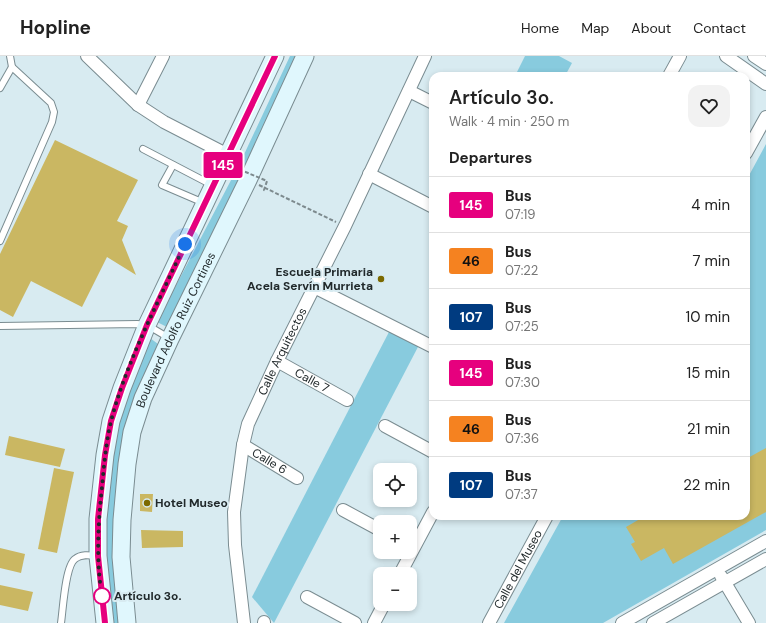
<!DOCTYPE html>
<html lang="en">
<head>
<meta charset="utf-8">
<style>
  body { margin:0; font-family:"DM Sans",sans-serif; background:#f2f2f2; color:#222; height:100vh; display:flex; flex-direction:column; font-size:15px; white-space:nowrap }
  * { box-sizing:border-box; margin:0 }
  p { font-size:13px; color:#767676 }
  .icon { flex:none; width:22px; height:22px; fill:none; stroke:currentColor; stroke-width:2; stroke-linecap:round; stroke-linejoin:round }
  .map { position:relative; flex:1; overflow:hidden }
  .side { position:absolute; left:429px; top:16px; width:321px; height:448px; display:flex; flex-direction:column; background:#fff; border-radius:12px; box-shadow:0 2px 6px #0003 }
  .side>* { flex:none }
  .badge { padding:0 8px; border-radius:3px; font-size:14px; line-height:26px }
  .buttons { position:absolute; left:373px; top:407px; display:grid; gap:8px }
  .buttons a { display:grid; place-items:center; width:44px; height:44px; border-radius:8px; background:#fff; box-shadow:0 2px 6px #0003; font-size:20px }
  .you { position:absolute; width:20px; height:20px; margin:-10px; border:3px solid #fff; border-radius:50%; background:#1a73e8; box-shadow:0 0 0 6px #1a73e833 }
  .map>.badge { position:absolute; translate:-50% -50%; box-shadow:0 0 0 2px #fff }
  h2 { padding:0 20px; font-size:15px; line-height:36px }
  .round { display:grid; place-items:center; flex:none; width:42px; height:42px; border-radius:12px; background:#f2f2f2 }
  .head { display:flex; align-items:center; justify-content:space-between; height:68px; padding:0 20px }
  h1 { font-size:19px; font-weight:600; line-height:30px }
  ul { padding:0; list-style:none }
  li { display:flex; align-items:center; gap:12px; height:56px; padding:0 20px; border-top:1px solid #e0e0e0 }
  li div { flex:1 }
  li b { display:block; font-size:15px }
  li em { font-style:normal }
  li .badge { min-width:44px; font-weight:700; text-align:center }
  header { display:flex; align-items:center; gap:24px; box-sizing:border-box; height:56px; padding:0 20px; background:#fff; border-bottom:1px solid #e0e0e0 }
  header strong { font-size:19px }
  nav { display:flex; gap:22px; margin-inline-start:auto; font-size:14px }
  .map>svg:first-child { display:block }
  .green { fill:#88cbde }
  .building { fill:#cab762 }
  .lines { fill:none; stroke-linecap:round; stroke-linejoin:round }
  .lane-casing { stroke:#7a8c91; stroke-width:8 }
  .street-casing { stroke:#7a8c91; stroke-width:14 }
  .secondary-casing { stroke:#7a8c91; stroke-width:19 }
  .path { stroke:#7d8a8e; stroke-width:2; stroke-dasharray:4 2; stroke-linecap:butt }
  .lane { stroke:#fff; stroke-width:6 }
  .street { stroke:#fff; stroke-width:12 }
  .secondary { stroke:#e0f7fd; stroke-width:17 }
  .path-bridge { stroke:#7d8a8e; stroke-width:2; stroke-dasharray:4 2; stroke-linecap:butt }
  .line-casing { stroke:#fff; stroke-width:9 }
  .line { stroke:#e6007e; stroke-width:6 }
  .walk { stroke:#21292b; stroke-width:4; stroke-dasharray:0 7.2 }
  .poi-dot { fill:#7b6900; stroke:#d8ebf1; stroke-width:1.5 }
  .stop-dot { fill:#fff; stroke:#e6007e; stroke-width:2 }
  .labels { text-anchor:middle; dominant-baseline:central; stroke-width:4; stroke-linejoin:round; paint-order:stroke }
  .poi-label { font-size:12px; font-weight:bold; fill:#21292b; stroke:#d8ebf1; text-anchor:end }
  .street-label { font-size:12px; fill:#21292b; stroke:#d8ebf1 }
  .stop-label { font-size:12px; font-weight:bold; fill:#21292b; stroke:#d8ebf1; text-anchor:start }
</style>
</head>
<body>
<header>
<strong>Hopline</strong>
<nav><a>Home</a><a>Map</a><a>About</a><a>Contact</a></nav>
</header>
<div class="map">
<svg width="766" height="567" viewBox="0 0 766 567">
  <rect width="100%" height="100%" fill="#d8ebf1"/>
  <g class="green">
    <polygon points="290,0 299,0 169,272 157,266 241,105"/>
    <polygon points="525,0 559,0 572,7 565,20 515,20"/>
    <polygon points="766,88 766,474 603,567 504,567 563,460 746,460 746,125"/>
    <polygon points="390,274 419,289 274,567 252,541"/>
    <polygon points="150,282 158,288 134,345 127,567 114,567 103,465 109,401 124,339"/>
  </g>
  <g class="building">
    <polygon points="55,84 138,124 117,165 128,170 122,184 136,219 107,201 82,251 31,225 13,261 0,254 0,198"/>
    <polygon points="9,380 65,393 60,411 5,399"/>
    <polygon points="766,392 766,456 673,508 664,492 641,505 631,488 635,486 626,471 645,460 746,460 746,403"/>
    <polygon points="54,412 74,416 57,497 38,493"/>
    <polygon points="140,438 153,438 152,456 140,455"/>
    <polygon points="141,474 183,475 183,491 142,492"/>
    <polygon points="0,492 25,498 21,517 0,512"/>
    <polygon points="0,529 33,536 28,555 0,549"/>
  </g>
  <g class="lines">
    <defs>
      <g id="lane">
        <polyline points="0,32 12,11"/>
        <polyline points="143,93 212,129"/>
        <polyline points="173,109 162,129 204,147"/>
        <polyline points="0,185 52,66 54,56 51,47 12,11 10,0"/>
        <polyline points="0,270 137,268 147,269 169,282"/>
        <path d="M61 567C63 554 65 510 75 503 81 498 89 499 96 500"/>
      </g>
      <g id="street">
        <polyline points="87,0 138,49 164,66 228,99"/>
        <polyline points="726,0 766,28"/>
        <polyline points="754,0 766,8"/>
        <polyline points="669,20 680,0"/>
        <polyline points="409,35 433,47"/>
        <polyline points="138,49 163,0"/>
        <polyline points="746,97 766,61"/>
        <polyline points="369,118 433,151"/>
        <polyline points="314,231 433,291"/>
        <path id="s1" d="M277 305 347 344"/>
        <polyline points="385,370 433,396"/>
        <path id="s2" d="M243 389 297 422"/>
        <polyline points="343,454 380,474"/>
        <polyline points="400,518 433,456"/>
        <polyline points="721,520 749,567"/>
        <polyline points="307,541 355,567"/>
        <path id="s3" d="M244 567 235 489 234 456 243 389 248 368 277 305 345 170 425 0"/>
        <polyline points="264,567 264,566"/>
        <polyline points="374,567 384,548"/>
        <path id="s4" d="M489 567 547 460"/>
        <polyline points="622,567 766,485"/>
        <polyline points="653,567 766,503"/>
      </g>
      <g id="secondary">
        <polyline points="105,567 98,500 98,463 105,399 111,365 122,332 147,269 275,0"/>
        <path id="s5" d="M127 567 121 501 122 464 127 408 132 376 143 342 170 283 248 124 305 0"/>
      </g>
    </defs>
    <use href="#lane" class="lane-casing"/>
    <use href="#street" class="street-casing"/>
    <use href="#secondary" class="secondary-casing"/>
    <polyline class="path" points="259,129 336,166"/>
    <use href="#lane" class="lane"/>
    <use href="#street" class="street"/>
    <use href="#secondary" class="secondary"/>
    <polyline class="path-bridge" points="217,107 210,103 210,101 267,125 264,134 266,135"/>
  </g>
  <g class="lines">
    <defs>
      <polyline id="line" points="105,567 98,500 98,463 105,399 111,365 122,332 147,269 275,0"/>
    </defs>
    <use href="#line" class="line-casing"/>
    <use href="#line" class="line"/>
    <path class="walk" d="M102 540C96 505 98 468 102 431 104 409 106 387 111 365 127 304 159 245 185 188"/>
  </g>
  <g class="poi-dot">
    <circle cx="381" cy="223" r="4"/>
    <circle cx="147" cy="447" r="4"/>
  </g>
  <circle class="stop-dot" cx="102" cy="540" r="8"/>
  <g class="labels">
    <g class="poi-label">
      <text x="373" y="216">Escuela Primaria<tspan x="373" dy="14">Acela Servín Murrieta</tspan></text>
      <text x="155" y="447" text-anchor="start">Hotel Museo</text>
    </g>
    <g class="street-label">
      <text stroke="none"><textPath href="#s5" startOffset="303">Boulevard Adolfo Ruiz Cortines</textPath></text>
      <text stroke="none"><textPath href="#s3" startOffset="281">Calle Arquitectos</textPath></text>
      <text stroke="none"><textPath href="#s1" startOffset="40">Calle 7</textPath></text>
      <text stroke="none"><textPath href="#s2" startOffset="31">Calle 6</textPath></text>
      <text stroke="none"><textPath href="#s4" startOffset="61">Calle del Museo</textPath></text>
    </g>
    <g class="stop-label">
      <text x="114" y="540">Artículo 3o.</text>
    </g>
  </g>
</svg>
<div class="buttons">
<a><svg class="icon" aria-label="locate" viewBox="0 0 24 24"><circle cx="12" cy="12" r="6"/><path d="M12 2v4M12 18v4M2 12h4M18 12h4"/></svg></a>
<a>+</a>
<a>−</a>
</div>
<div class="you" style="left:185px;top:188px"></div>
<b class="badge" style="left:223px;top:109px;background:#e6007e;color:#fff">145</b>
<section class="side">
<div class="head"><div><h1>Artículo 3o.</h1><p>Walk · 4 min · 250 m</p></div><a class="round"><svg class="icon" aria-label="heart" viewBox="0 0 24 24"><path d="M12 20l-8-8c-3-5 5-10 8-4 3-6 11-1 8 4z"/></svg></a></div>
<h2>Departures</h2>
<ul>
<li><span class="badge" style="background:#e6007e;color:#fff">145</span><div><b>Bus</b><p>07:19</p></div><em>4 min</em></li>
<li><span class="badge" style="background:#f58220;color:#111">46</span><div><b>Bus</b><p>07:22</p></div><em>7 min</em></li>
<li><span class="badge" style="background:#003b80;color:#fff">107</span><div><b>Bus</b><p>07:25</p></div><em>10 min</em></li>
<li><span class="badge" style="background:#e6007e;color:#fff">145</span><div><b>Bus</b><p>07:30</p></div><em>15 min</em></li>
<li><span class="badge" style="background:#f58220;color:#111">46</span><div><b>Bus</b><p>07:36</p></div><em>21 min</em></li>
<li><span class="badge" style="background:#003b80;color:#fff">107</span><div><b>Bus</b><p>07:37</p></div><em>22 min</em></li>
</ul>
</section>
</div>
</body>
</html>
